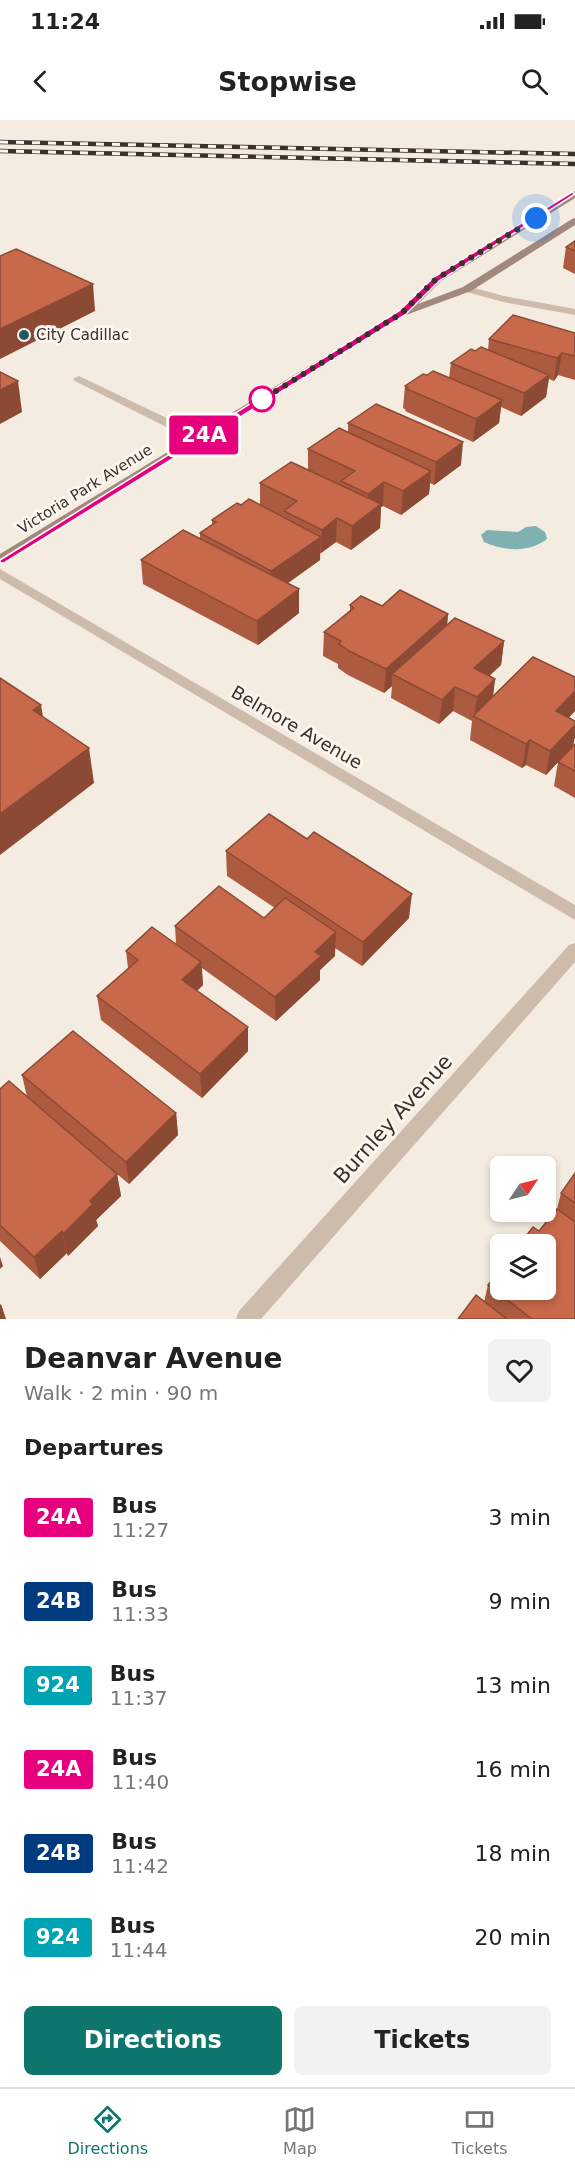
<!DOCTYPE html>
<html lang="en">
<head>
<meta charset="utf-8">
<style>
  body { margin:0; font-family:"DejaVu Sans",sans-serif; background:#f2f2f2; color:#222; height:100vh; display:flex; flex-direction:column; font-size:22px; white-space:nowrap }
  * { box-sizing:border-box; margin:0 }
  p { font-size:20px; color:#767676 }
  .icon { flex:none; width:33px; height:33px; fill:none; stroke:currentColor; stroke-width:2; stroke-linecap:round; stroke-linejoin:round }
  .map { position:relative; height:1199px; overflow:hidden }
  .side { display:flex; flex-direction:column; background:#fff; flex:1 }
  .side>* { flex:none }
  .badge { padding:0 12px; border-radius:4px; font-size:21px; line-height:39px }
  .needle { width:39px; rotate:55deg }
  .fabs { position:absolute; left:490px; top:1036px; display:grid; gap:12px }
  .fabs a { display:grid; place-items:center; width:66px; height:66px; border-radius:9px; background:#fff; box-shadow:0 3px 9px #0003; font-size:30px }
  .you { position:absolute; width:30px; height:30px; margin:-15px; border:4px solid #fff; border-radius:50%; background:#1a73e8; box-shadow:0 0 0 9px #1a73e833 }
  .map>.badge { position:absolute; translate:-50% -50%; box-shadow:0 0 0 3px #fff }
  h2 { padding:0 24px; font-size:22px; line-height:54px }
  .round { display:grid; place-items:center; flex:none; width:63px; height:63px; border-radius:9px; background:#f2f2f2 }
  .head { display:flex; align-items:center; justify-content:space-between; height:102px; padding:0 24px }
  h1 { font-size:28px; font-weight:700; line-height:45px }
  .cta { display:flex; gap:12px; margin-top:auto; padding:12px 24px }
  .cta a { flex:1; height:69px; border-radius:9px; background:#0f766e; color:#fff; font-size:24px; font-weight:700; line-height:69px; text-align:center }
  .cta a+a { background:#f2f2f2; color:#222 }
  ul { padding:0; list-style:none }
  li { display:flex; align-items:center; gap:18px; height:84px; padding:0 24px }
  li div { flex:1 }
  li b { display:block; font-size:22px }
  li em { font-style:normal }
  li .badge { min-width:66px; font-weight:700; text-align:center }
  .status { display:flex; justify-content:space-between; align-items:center; height:42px; padding:0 30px; background:#fff; direction:ltr }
  .status svg { height:16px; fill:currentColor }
  header { display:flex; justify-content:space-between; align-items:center; height:78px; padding:0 24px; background:#fff; font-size:27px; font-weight:700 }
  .tabs { display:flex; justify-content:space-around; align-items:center; height:84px; border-top:2px solid #e0e0e0; background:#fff; font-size:16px; color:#767676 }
  .tabs a { display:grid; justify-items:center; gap:3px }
  .tabs .selected { color:#0f766e }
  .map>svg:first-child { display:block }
  .water { fill:#7fb0b2 }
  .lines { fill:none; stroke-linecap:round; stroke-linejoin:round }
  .lane { fill:#cdbbac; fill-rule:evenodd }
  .street { fill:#cdbbac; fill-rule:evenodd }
  .secondary { fill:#a18a7d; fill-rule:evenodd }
  .rail-casing { stroke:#3b302b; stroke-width:4.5 }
  .rail { stroke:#fbf5ee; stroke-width:3; stroke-dasharray:8; stroke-linecap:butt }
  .wall { fill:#ac5a40 }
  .shaded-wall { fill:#8c4a34 }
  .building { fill:#c8694b; stroke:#8c4a34; stroke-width:1.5 }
  .line { fill:#e6007e; stroke:#fff; stroke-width:1.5 }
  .walk { stroke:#3b302b; stroke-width:6; stroke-dasharray:0 10.8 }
  .poi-dot { fill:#1f5a5e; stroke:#fbf5ee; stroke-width:2 }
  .stop-dot { fill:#fff; stroke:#e6007e; stroke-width:3 }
  .labels { text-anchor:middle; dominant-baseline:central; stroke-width:6; stroke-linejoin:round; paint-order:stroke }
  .far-poi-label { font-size:15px; fill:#3b302b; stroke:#fbf5ee; text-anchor:start }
  .far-street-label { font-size:15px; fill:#3b302b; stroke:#fbf5ee }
  .street-label { font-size:18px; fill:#3b302b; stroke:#fbf5ee }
  .near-street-label { font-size:21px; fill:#3b302b; stroke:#fbf5ee }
</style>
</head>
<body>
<div class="status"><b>11:24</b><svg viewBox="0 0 49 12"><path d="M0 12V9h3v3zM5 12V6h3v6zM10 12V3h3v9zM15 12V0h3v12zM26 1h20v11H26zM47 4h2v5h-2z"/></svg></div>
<header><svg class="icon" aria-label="back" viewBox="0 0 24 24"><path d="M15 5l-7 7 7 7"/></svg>Stopwise<svg class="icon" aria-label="search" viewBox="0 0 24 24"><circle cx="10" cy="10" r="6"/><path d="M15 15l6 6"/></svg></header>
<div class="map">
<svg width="575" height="1199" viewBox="0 0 575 1199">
  <rect width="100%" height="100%" fill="#f4ebe1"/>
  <path class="water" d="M536 406 545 412 547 419C530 433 503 431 484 422L481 415 487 410 518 412 526 407Z"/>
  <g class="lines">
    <polygon class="lane" points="79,256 202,315 204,318 198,322 194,321 75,261 73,259"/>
    <g class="street">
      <polygon points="467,166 504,176 575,189 575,195 503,182 463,171 463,167"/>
      <polygon points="0,449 575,785 575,800 0,459"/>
      <polygon points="575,823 575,842 261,1199 236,1199 239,1191 569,825"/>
    </g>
    <polygon class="secondary" points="575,71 575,78 441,161 418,184 463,167 572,99 575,98 575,105 471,171 406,195 0,444 0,434 401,190 433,157"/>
    <defs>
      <g id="rail">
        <polyline points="0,22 575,34"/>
        <polyline points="0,31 575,44"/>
      </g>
    </defs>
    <use href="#rail" class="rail-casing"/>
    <use href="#rail" class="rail"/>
  </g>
  <g class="wall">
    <polygon points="575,121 575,154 563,148 566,127"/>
    <polygon points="575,213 575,260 558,255 554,261 549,259 546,277 521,296 501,287 499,303 473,322 405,291 406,290 403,288 405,266 427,255 449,258 451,243 475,231 488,230 489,219"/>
    <polygon points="348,303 461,345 434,365 430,363 429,374 401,395 383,386 381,387 380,408 351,430 336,422 321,433 320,433 320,440 288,463 299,493 258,525 143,464 141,440 200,419 200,413 212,405 212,400 241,385 260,385 260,363 308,349 308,329 348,312"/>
    <polygon points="350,485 382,486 448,494 447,505 504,521 501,545 489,556 495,559 493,577 575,557 575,591 569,597 575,616 573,626 575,624 575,678 554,666 558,642 546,655 526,645 522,648 470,620 472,601 453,591 439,604 391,578 392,566 384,573 348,555 338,548 338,544 323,536 324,512 350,490"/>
    <polygon points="226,731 409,798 362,846 335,828 335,836 320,850 320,860 276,901 202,848 203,865 197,871 248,907 248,931 202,978 101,900 97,876 128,848 126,831 176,824 175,806 264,798 275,788 227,756"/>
    <polygon points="22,955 176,993 178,1015 129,1064 117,1054 121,1076 96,1100 98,1106 68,1136 67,1133 40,1159 0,1121 0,969 27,977"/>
    <polygon points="575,1053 575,1199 458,1199 484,1182 488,1165 539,1111 557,1089 561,1073"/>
  </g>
  <g class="shaded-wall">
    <polygon points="93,164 95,191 0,239 0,209"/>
    <polygon points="562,233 558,255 554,261 557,238"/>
    <polygon points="549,255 546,277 521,296 524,273"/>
    <polygon points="18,261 22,292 0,304 0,270"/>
    <polygon points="502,280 499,303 473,322 476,299"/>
    <polygon points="463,322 461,345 434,365 436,342"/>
    <polygon points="431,351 429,374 401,395 403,371"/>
    <polygon points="384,362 383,386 381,387 380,408 351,430 352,406 367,395 368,374"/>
    <polygon points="337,398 336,422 321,433 322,410"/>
    <polygon points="321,417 320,440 271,475 271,451"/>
    <polygon points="299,469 299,493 258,525 257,501"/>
    <polygon points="448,494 446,518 392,554 392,566 384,573 386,549"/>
    <polygon points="504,521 501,545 471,573 474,548"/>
    <polygon points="495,559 492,583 474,597 477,577"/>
    <polygon points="455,567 453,591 439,604 442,580"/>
    <polygon points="575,571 575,591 552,615 556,591"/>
    <polygon points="41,585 47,620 33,590"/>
    <polygon points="575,605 575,616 573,626 546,655 550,631"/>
    <polygon points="530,620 526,645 522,648 526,624"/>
    <polygon points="89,628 94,663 0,735 0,694"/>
    <polygon points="412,774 409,798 362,846 363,822"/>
    <polygon points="336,812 335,836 320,850 320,860 276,901 275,877 315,832"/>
    <polygon points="201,842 203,865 184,883 182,860"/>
    <polygon points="248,907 248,931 202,978 200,954"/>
    <polygon points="176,993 178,1015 129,1064 126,1042"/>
    <polygon points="117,1054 121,1076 96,1100 98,1106 68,1136 63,1114 90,1081"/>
    <polygon points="62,1111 67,1133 40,1159 34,1137"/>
    <polygon points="0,1137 3,1146 0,1149"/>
    <polygon points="1,1184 6,1199 0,1199 0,1185"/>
  </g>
  <g class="building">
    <polygon points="575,121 575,131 566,127"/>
    <polygon points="16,129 93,164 0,209 0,136"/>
    <polygon points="513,195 575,213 575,236 562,233 557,238 489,219"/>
    <polygon points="481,227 549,255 524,273 451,243 471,229 475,231"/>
    <polygon points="433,251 502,280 476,299 407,269 408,268 405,266 423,254 427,255"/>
    <polygon points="0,252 18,261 0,270"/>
    <polygon points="376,284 463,322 436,342 348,303"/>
    <polygon points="339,308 431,351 403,371 384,362 368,374 341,361 355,351 308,329"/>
    <polygon points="291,342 381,384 352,406 337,398 322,410 284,391 297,381 260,363"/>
    <polygon points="249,379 321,417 271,451 200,413 216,402 212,400 237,383 241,385"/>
    <polygon points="183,410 299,469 257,501 141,440"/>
    <polygon points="400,470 448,494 386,549 349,531 339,524 341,521 324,512 354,488 350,485 361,476 382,486"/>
    <polygon points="455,498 504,521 474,548 495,559 477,577 455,567 442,580 392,554"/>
    <polygon points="533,537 575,557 575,571 556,591 575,601 575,605 550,631 530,620 526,624 473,596"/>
    <polygon points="0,558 41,585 33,590 89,628 0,694"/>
    <polygon points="575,624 575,651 558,642"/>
    <polygon points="269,694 307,719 314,712 412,774 363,822 226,731"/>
    <polygon points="219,766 264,798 285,778 336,812 315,832 321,836 275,877 175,806"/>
    <polygon points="152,807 201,842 182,860 248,907 200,954 97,876 138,840 126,831"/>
    <polygon points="73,911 176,993 126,1042 22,955"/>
    <polygon points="9,961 117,1054 90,1081 93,1084 63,1114 62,1111 34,1137 0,1105 0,969"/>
    <polygon points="575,1053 575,1083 561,1073"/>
    <polygon points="557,1089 575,1102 575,1199 532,1199 488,1165 501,1148 501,1170 546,1170 546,1125 519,1125 533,1107 539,1111"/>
    <polygon points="476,1175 507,1199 458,1199"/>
  </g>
  <polygon class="line" points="572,72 575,74 439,161 405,195 4,443 0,443 0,440 399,191 434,157"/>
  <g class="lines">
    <polyline class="walk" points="262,279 260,281 402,193 436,159 536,98"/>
  </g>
  <circle class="poi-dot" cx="24" cy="215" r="6"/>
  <circle class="stop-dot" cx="262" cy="279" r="12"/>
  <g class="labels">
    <g class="far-poi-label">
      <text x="36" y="215">City Cadillac</text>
    </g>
    <g class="far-street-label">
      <text transform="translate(85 369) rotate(-32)">Victoria Park Avenue</text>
    </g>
    <g class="street-label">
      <text transform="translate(297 607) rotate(30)">Belmore Avenue</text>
    </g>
    <g class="near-street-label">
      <text transform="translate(393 999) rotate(-48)">Burnley Avenue</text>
    </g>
  </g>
</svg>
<div class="fabs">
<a><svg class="needle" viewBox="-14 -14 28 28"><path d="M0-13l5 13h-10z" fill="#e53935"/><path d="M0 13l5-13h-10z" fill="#767676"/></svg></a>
<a><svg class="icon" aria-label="layers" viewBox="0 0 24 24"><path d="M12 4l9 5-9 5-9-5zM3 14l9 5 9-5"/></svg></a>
</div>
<div class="you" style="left:536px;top:98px"></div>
<b class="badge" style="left:204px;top:315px;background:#e6007e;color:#fff">24A</b>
</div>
<section class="side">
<div class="head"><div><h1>Deanvar Avenue</h1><p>Walk · 2 min · 90 m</p></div><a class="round"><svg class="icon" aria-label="heart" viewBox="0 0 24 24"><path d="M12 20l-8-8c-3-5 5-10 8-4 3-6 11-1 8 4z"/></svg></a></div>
<h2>Departures</h2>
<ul>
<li><span class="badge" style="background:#e6007e;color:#fff">24A</span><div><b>Bus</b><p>11:27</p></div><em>3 min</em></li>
<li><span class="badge" style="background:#003b80;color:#fff">24B</span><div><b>Bus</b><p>11:33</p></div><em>9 min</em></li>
<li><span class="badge" style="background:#00a3b4;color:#fff">924</span><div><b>Bus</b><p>11:37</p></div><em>13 min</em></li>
<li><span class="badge" style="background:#e6007e;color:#fff">24A</span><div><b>Bus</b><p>11:40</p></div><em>16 min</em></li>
<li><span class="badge" style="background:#003b80;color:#fff">24B</span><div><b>Bus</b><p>11:42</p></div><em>18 min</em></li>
<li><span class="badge" style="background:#00a3b4;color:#fff">924</span><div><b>Bus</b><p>11:44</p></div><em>20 min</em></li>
</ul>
<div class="cta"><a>Directions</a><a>Tickets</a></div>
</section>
<nav class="tabs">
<a class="selected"><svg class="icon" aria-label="directions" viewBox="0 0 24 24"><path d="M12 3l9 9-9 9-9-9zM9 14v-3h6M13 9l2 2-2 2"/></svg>Directions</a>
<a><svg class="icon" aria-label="map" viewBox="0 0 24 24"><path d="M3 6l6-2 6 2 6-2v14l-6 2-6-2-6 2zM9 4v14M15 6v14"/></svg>Map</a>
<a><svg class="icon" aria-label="tickets" viewBox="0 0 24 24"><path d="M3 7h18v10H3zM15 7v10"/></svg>Tickets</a>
</nav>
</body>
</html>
